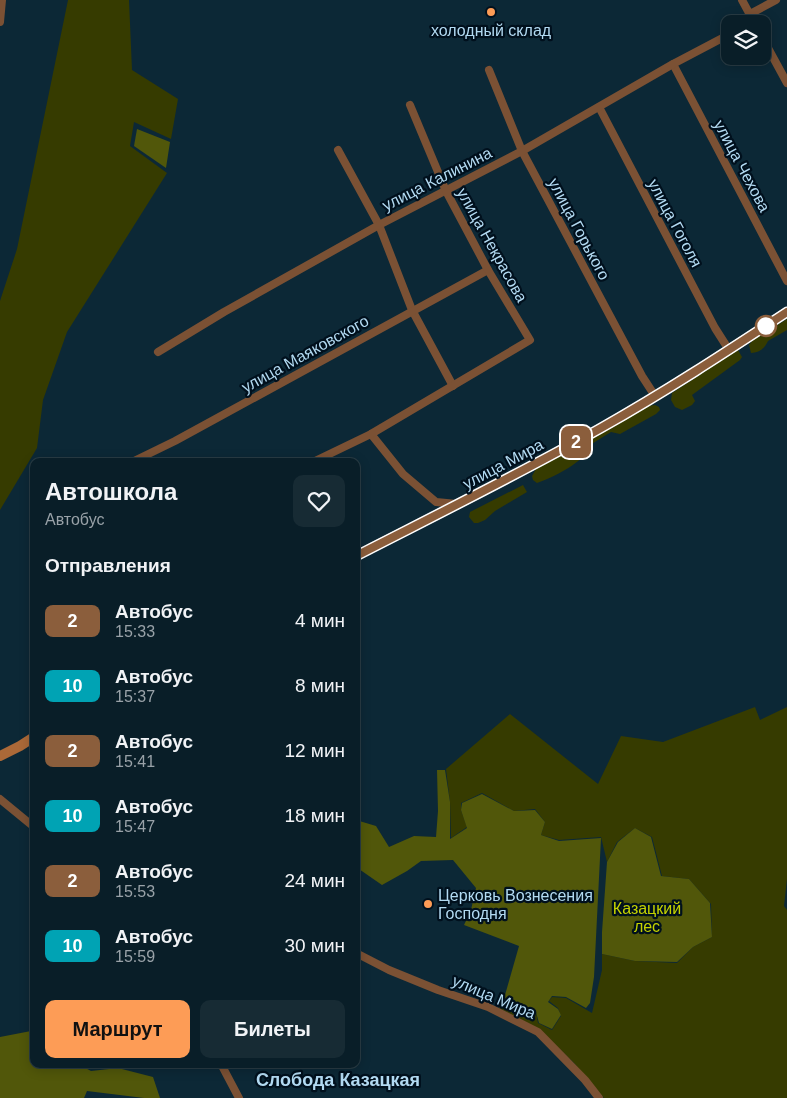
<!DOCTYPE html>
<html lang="ru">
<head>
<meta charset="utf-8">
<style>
  body { margin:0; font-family:Helvetica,sans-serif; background:#172b34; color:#f1f3f6; height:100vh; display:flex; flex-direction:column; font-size:19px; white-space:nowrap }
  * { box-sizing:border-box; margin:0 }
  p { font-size:16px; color:#99a2a8 }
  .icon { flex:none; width:28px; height:28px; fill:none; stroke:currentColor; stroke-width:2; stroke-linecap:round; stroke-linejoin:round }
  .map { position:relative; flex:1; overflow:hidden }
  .drawer { position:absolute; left:30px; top:458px; width:330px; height:610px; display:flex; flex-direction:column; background:#091e28; border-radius:10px; box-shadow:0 2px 12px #0003,0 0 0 1px #293c45 }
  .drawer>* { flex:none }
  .badge { padding:0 10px; border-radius:8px; font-size:18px; line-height:32px }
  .tools { position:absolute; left:721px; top:15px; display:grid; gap:10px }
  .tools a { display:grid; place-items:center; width:50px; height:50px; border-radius:10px; background:#091e28; box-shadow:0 2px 12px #0003,0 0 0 1px #293c45; font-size:25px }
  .map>.badge { position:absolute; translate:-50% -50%; box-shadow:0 0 0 2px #fff }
  h2 { padding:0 15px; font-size:19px; line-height:45px }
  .round { display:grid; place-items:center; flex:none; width:52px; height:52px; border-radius:10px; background:#172b34 }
  .overview { display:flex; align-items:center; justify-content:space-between; height:85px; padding:0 15px }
  h1 { font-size:24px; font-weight:800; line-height:38px }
  .action { display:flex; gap:10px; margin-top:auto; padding:10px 15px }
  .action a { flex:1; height:58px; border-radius:10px; background:#fd9c56; color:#111; font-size:20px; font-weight:800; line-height:58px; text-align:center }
  .action a+a { background:#172b34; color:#f1f3f6 }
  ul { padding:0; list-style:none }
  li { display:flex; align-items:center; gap:15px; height:65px; padding:0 15px }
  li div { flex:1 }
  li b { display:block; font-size:19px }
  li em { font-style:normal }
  li .badge { min-width:55px; font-weight:700; text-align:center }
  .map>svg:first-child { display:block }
  .green { fill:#363b00 }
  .forest { fill:#51570a }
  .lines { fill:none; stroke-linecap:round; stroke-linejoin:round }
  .minor { stroke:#7b5134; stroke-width:8 }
  .secondary { stroke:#ab6938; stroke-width:10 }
  .line-casing { stroke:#fff; stroke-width:11 }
  .line { stroke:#8b5e3c; stroke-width:8 }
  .poi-dot { fill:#fd9c56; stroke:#00101d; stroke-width:2 }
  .stop-dot { fill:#fff; stroke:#8b5e3c; stroke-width:2.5 }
  .labels { text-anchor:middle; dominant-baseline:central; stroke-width:4.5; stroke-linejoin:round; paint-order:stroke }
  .poi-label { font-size:16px; fill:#b2daf2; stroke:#00101d }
  .street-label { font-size:16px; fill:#b2daf2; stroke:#00101d }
  .park-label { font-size:16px; fill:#c4d300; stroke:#00101d }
  .neighbourhood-label { font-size:18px; font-weight:bold; fill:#b2daf2; stroke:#00101d }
</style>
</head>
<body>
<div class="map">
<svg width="787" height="1098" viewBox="0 0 787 1098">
  <rect width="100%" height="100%" fill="#0c2836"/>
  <g class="green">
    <polygon points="68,0 129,0 132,70 178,99 171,139 134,122 130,146 167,173 67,332 43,400 37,448 0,510 0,301 17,249"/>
    <path d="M787 319V330L768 341C765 348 759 353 751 353L749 345 752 341Z"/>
    <polygon points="738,350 742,357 740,360 692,395 695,401 692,405 682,410 675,407 671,400 672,393"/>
    <path d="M655 405 659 407 660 410 656 414 620 434 611 432 590 445C589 460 550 479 537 483L533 480 532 476 536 469 647 406Z"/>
    <polygon points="523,485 527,492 495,511 485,520 478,523 474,523 469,517 470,512"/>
    <polygon points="755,707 760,720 787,707 787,879 784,906 787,910 787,1098 604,1098 574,1063 539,1029 499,1008 502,1003 520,1011 536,1012 538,1023 552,1030 561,1016 558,1008 549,1001 552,997 566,998 592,1013 602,970 602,954 635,961 677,963 693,947 712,937 711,904 689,879 662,876 652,837 635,828 617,842 607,862 601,837 559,840 541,835 545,822 535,809 514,811 482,793 461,803 461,810 467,827 451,838 450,802 446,769 510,714 598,784 621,736 663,742"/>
  </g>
  <g class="forest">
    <polygon points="137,129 170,142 166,168 134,146"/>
    <polygon points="437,770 445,770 450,802 450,839 467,828 461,810 462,803 482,794 514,811 535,810 545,822 541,835 559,841 601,838 594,977 590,1003 586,1008 566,997 552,996 548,1002 558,1009 561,1015 552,1029 539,1023 536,1012 521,1011 503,1002 519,946 464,925 471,910 476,888 453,860 421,861 407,871 382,885 356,867 356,820 376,826 389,847 414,836 436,837 438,811"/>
    <polygon points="635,828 651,837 661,876 689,879 710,903 712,937 693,947 677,962 635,961 602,954 602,932 607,862 618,842"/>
    <polygon points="31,1031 34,1032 34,1064 78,1064 91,1071 118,1068 153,1077 160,1098 144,1098 87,1091 84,1098 0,1098 0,1037"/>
  </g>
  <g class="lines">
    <g class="minor">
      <polyline points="742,0 755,24"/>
      <polyline points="0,22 2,0"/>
      <polyline points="745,24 750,14 776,0"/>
      <polyline points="762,37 787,83"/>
      <polyline points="673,64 787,281"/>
      <polyline points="489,70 522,151 642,376 655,396"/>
      <polyline points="599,107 715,328 729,350"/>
      <polyline points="338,150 379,225 412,310 453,386"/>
      <polyline points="158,352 224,312 379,225 522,151 673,64 730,34"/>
      <polyline points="371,434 403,474 436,502 457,504"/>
      <polyline points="134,461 175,441 488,270"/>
      <polyline points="315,461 371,434 530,340 488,270 446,191 410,105"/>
      <polyline points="0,799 34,827"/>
      <polyline points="356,953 389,970 438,990 488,1007 538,1032 585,1080 599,1098"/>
      <polyline points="221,1064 239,1098"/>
    </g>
    <g class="secondary">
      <path d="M356 556C438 514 521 473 601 428 665 392 726 352 787 312"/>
      <polyline points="0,756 20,746 34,737"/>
    </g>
  </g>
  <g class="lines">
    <defs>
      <path id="line" d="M356 556C438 514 521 473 601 428 665 392 726 352 787 312"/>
    </defs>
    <use href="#line" class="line-casing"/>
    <use href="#line" class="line"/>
  </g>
  <g class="poi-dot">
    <circle cx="491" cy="12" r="5"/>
    <circle cx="428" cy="904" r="5"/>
  </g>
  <circle class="stop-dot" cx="766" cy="326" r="10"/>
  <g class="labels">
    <g class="poi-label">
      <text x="491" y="30">холодный склад</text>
      <text x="438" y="895" text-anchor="start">Церковь Вознесения<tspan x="438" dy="18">Господня</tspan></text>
    </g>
    <g class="street-label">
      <text transform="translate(742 166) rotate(62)">улица Чехова</text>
      <text transform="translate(437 179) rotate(-27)">улица Калинина</text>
      <text transform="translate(675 223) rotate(62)">улица Гоголя</text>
      <text transform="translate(579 229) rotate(62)">улица Горького</text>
      <text transform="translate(492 245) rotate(61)">улица Некрасова</text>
      <text transform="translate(305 354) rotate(-29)">улица Маяковского</text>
      <text transform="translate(503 464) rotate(-28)">улица Мира</text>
      <text transform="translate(494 997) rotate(23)">улица Мира</text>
    </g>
    <g class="park-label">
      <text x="647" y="908">Казацкий<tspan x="647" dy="18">лес</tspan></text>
    </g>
    <g class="neighbourhood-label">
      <text x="338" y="1080">Слобода Казацкая</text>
    </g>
  </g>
</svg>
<div class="tools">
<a><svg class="icon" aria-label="layers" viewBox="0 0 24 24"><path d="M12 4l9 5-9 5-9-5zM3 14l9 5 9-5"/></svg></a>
</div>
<b class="badge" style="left:576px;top:442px;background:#8b5e3c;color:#fff">2</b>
<section class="drawer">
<div class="overview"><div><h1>Автошкола</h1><p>Автобус</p></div><a class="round"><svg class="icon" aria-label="heart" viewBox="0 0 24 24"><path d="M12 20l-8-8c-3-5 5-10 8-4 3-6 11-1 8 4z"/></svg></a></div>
<h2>Отправления</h2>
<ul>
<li><span class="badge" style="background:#8b5e3c;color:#fff">2</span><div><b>Автобус</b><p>15:33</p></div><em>4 мин</em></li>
<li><span class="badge" style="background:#00a3b4;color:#fff">10</span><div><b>Автобус</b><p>15:37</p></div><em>8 мин</em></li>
<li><span class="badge" style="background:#8b5e3c;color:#fff">2</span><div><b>Автобус</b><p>15:41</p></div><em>12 мин</em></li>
<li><span class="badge" style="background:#00a3b4;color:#fff">10</span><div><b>Автобус</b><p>15:47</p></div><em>18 мин</em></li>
<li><span class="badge" style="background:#8b5e3c;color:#fff">2</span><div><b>Автобус</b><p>15:53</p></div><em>24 мин</em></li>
<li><span class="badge" style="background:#00a3b4;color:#fff">10</span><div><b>Автобус</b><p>15:59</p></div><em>30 мин</em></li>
</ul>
<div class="action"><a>Маршрут</a><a>Билеты</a></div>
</section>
</div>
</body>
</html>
